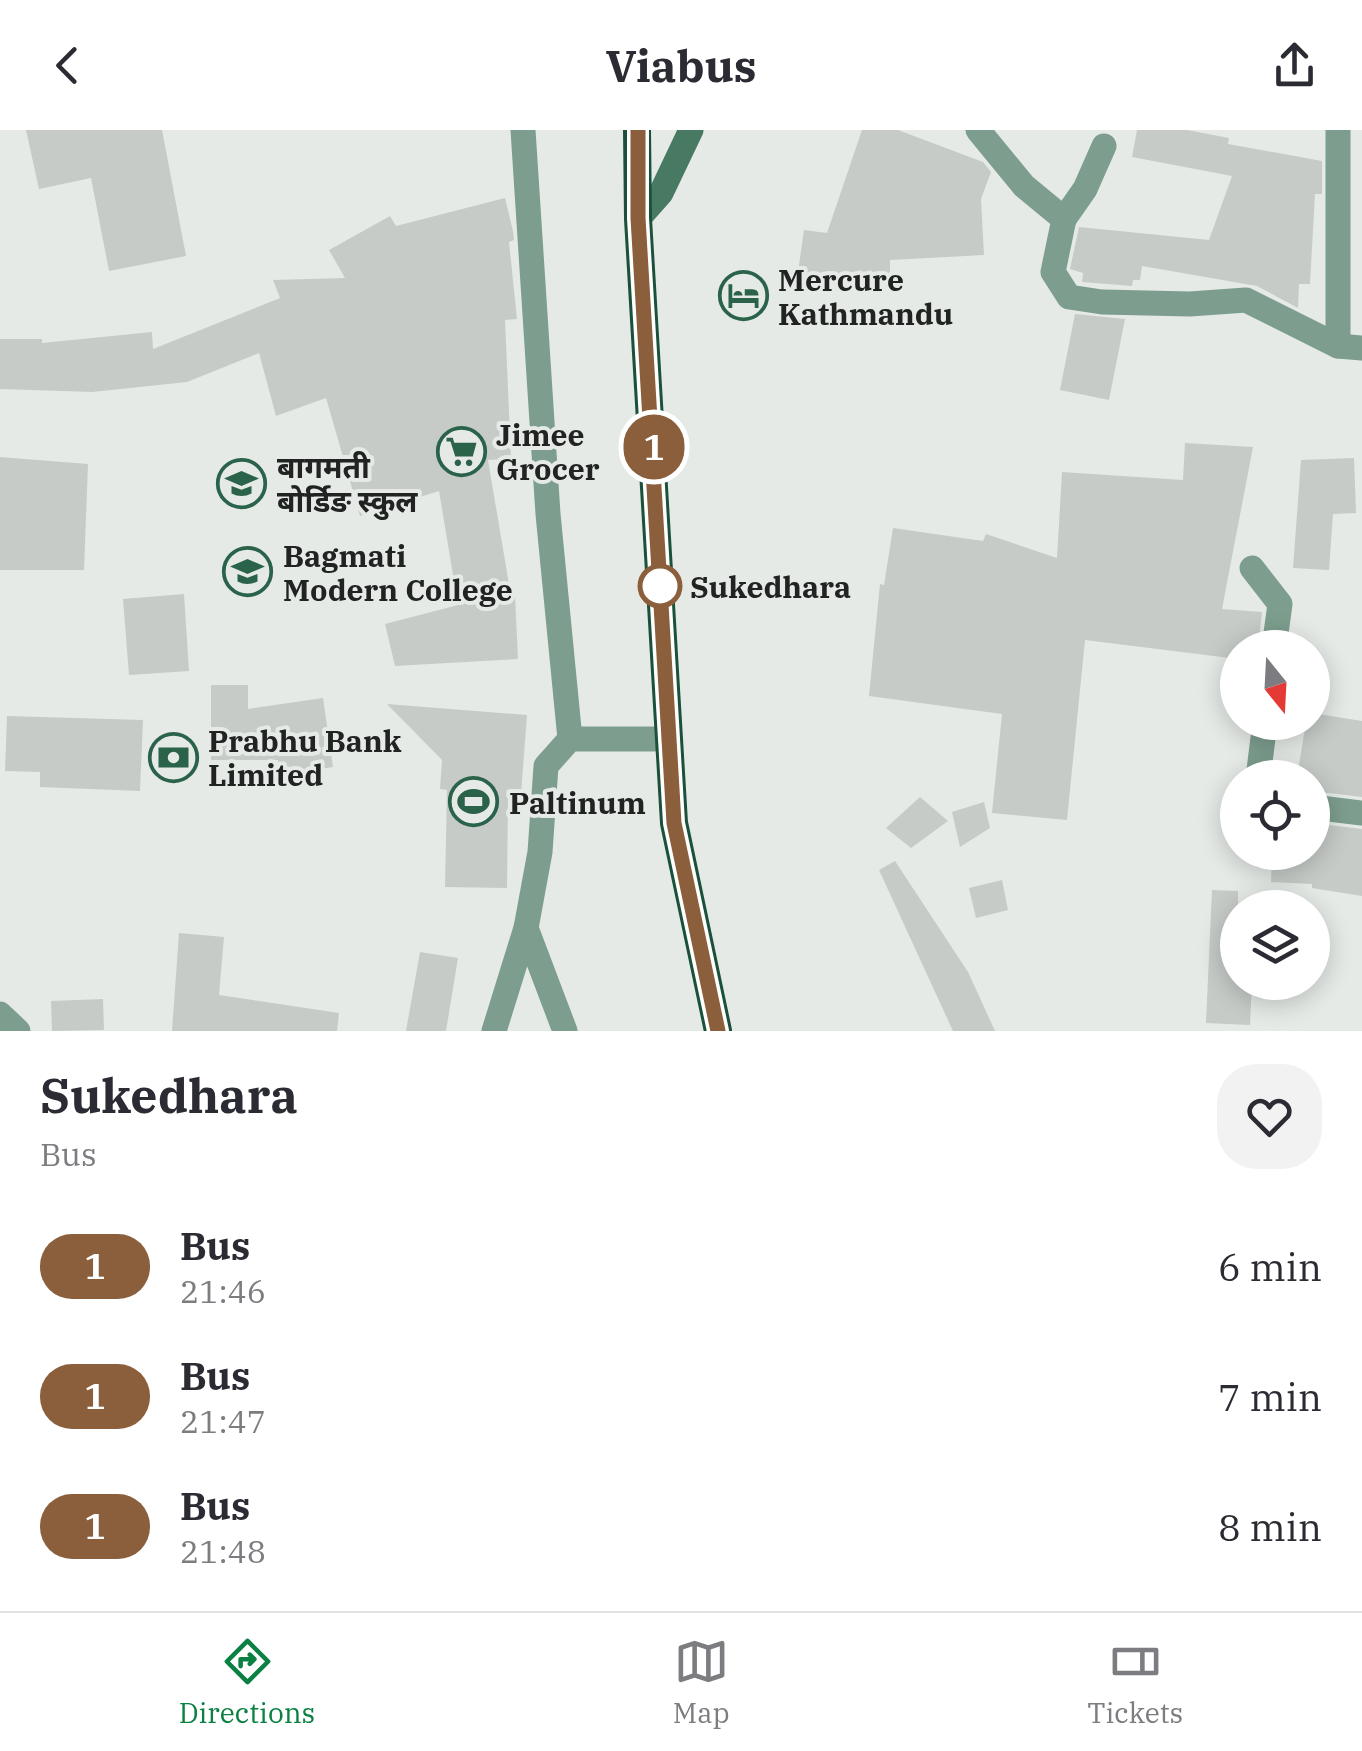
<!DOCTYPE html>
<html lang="en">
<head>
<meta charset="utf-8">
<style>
  body { margin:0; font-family:"IBM Plex Serif","Noto Sans Devanagari",serif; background:#f2f2f3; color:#2b2b33; height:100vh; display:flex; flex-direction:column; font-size:38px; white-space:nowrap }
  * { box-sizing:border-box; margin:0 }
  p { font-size:32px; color:#7c7c81 }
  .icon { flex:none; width:55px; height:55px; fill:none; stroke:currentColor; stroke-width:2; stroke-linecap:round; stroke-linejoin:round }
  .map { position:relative; height:901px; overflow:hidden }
  .details { display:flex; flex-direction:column; background:#fff; flex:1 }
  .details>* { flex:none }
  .badge { padding:0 20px; border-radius:32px; font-size:35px; line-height:65px }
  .needle { width:65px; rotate:162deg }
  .fabs { position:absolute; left:1220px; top:500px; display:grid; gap:20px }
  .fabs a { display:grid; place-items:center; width:110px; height:110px; border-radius:50%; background:#fff; box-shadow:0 5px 25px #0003; font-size:50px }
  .map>.badge { position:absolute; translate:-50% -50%; box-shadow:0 0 0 5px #fff }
  .round { display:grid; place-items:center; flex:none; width:105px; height:105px; border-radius:40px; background:#f2f2f3 }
  .summary { display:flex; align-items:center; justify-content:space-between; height:170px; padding:0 40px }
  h1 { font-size:48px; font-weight:700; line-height:75px }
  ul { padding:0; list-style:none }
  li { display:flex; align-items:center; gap:30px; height:130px; padding:0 40px }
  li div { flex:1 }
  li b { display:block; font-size:38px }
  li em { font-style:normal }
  li .badge { min-width:110px; font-weight:700; text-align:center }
  header { display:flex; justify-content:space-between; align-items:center; height:130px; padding:0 40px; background:#fff; font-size:45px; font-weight:700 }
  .menu { display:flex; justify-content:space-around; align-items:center; height:140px; border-top:2px solid #e1e1e2; background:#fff; font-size:28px; color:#7c7c81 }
  .menu a { display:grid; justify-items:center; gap:5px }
  .menu .selected { color:#0b8043 }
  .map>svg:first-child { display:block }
  .building { fill:#c6cbc8 }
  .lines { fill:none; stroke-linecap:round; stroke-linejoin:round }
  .minor { stroke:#7d9e8e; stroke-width:25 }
  .tertiary { stroke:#7d9e8e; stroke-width:25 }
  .secondary { stroke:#487962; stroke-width:25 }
  .trunk { stroke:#19513a; stroke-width:28 }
  .line-casing { stroke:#fff; stroke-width:22 }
  .line { stroke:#8b5e3c; stroke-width:15 }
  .stop-dot { fill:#fff; stroke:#8b5e3c; stroke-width:5 }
  .labels { text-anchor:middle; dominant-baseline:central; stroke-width:8; stroke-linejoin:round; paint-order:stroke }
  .poi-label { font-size:30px; font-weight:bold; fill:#212322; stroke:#e5eae7; text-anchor:start }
  .stop-label { font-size:30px; font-weight:bold; fill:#212322; stroke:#e5eae7; text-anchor:start }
</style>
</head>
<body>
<header><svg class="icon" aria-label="back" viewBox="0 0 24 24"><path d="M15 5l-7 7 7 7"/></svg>Viabus<svg class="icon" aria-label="share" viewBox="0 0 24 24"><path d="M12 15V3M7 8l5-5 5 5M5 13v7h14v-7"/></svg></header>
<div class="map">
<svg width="1362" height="901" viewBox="0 0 1362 901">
  <rect width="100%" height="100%" fill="#e5eae7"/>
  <g class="building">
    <polygon points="26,0 162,0 186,126 109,141 91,48 39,59"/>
    <polygon points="862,0 898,0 983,32 991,42 981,69 984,125 890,130 890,152 798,142 804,100 827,103"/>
    <polygon points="1137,0 1187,0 1229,8 1228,14 1322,31 1322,64 1315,64 1310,154 1299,154 1298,178 1257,156 1142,136 1140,150 1133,150 1132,156 1082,152 1083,143 1070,139 1079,97 1209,110 1232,46 1132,27"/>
    <polygon points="505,68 513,101 514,110 509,112 517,189 505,190 511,329 488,330 511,466 515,465 518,529 395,536 385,494 458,475 439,361 360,386 326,268 276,286 259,223 187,252 92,262 0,259 0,209 42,209 42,213 152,202 153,219 280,168 273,150 345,148 329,120 390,86 396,96"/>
    <polygon points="1075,184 1125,189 1109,270 1060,260"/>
    <polygon points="1185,313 1253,317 1222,479 1262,482 1258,518 1238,518 1238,529 1085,510 1067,690 992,683 1002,584 869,566 880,454 884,455 893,398 983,411 986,404 1057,428 1062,342 1183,350"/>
    <polygon points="0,327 88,334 84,440 0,440"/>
    <polygon points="1354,328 1356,383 1333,384 1329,440 1293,438 1301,330"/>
    <polygon points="184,464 189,541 129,545 123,469"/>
    <polygon points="211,555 248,555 248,579 323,568 333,637 280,645 278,630 211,630"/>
    <polygon points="387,574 527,585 521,664 508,664 507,758 445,757 447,660 440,659 442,630"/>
    <polygon points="1312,583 1362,591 1362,667 1312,661 1312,644 1298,641 1306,592 1312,592"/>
    <polygon points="7,586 143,590 140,661 40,657 40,642 5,641"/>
    <polygon points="920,667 948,691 911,718 886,698"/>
    <polygon points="984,672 990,698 960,717 952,682"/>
    <polygon points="1312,693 1362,699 1362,766 1312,758 1312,754 1271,752 1272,722 1312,722"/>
    <polygon points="895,731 968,842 995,901 953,901 879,740"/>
    <polygon points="1002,750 1008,780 976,788 969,758"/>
    <polygon points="1212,760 1238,761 1238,852 1252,852 1250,895 1206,893"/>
    <polygon points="179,803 224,807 219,865 339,883 337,901 172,901"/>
    <polygon points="420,822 458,828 446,901 406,901"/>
    <polygon points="103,869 104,900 52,901 51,871"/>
  </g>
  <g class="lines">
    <g class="minor">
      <polyline points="523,0 548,384 570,609"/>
      <polyline points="978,0 1024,56 1064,89 1053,142 1069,167 1102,172 1190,174 1246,170 1338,216 1362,218"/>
      <polyline points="1338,0 1338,216"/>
      <polyline points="1064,89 1085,59 1104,16"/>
      <polyline points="1252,438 1280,474 1274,518"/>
      <polyline points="1258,648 1265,592"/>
      <polyline points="1312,677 1362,683"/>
      <polyline points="526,798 565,901"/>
      <polyline points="0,884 18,901"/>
    </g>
    <polyline class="tertiary" points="494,901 526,798 540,722 546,636 570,609 666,609"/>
    <polyline class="secondary" points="638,89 661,63 691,0"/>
    <polyline class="trunk" points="637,0 638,89 674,693 718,901"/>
  </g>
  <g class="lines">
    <defs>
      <polyline id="line" points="638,0 638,88 674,693 718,901"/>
    </defs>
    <use href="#line" class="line-casing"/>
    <use href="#line" class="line"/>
  </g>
  <defs>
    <symbol id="hotel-ring" viewBox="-11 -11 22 22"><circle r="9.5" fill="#e5eae7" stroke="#2a624a" stroke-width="1.5"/><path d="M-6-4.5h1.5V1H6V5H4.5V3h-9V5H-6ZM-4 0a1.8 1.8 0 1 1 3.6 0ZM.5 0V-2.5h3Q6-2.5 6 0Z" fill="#2a624a"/></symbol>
    <symbol id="supermarket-ring" viewBox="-11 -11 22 22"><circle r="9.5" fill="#e5eae7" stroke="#2a624a" stroke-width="1.5"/><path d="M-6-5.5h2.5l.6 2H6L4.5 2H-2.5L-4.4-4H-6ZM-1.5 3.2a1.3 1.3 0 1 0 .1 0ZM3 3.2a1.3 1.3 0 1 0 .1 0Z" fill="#2a624a"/></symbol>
    <symbol id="school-ring" viewBox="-11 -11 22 22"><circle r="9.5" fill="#e5eae7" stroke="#2a624a" stroke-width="1.5"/><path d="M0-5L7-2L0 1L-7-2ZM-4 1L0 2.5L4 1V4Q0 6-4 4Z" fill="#2a624a"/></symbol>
    <symbol id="university-ring" viewBox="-11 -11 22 22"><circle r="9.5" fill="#e5eae7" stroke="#2a624a" stroke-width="1.5"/><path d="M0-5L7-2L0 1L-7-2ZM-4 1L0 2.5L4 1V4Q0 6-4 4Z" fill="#2a624a"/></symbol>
    <symbol id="bank-ring" viewBox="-11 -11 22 22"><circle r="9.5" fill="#e5eae7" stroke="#2a624a" stroke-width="1.5"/><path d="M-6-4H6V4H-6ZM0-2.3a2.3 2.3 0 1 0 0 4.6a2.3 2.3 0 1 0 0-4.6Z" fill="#2a624a"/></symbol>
    <symbol id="stadium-ring" viewBox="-11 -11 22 22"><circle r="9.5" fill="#e5eae7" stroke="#2a624a" stroke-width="1.5"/><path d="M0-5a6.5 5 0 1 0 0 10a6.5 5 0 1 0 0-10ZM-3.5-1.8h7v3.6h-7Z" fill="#2a624a"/></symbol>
  </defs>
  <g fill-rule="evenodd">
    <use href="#hotel-ring" x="716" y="138" width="55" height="55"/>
    <use href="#supermarket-ring" x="434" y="294" width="55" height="55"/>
    <use href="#school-ring" x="214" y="326" width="55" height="55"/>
    <use href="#university-ring" x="220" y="414" width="55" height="55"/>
    <use href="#bank-ring" x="146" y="600" width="55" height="55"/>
    <use href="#stadium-ring" x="446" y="644" width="55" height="55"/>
  </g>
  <circle class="stop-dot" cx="660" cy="456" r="20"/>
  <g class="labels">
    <g class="poi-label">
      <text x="778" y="149">Mercure<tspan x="778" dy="34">Kathmandu</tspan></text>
      <text x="496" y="304">Jimee<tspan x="496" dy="34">Grocer</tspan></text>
      <text x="277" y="336">बागमती<tspan x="277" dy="34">बोर्डिङ स्कुल</tspan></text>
      <text x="283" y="425">Bagmati<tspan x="283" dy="34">Modern College</tspan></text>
      <text x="208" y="610">Prabhu Bank<tspan x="208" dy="34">Limited</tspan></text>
      <text x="509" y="672">Paltinum</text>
    </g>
    <g class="stop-label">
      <text x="690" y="456">Sukedhara</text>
    </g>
  </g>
</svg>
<div class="fabs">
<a><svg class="needle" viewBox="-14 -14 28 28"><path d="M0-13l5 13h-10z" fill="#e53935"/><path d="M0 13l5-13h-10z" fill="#7c7c81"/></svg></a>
<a><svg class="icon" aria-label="locate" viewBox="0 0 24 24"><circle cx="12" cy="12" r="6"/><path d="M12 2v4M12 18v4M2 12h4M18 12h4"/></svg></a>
<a><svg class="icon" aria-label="layers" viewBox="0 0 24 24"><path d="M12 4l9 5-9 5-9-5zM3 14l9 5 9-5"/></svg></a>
</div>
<b class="badge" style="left:654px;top:317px;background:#8b5e3c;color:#fff">1</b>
</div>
<section class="details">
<div class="summary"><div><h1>Sukedhara</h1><p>Bus</p></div><a class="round"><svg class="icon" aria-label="heart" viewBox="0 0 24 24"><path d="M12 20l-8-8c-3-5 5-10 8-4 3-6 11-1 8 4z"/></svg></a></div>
<ul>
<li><span class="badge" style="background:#8b5e3c;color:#fff">1</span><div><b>Bus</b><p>21:46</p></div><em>6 min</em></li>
<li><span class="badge" style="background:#8b5e3c;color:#fff">1</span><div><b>Bus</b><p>21:47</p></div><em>7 min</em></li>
<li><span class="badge" style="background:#8b5e3c;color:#fff">1</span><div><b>Bus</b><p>21:48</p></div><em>8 min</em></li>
</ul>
</section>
<nav class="menu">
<a class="selected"><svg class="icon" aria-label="directions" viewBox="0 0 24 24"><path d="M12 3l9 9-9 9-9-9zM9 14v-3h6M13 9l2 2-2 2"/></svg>Directions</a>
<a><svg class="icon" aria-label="map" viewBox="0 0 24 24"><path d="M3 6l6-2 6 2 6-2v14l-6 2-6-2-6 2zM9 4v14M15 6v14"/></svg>Map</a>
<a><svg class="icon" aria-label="tickets" viewBox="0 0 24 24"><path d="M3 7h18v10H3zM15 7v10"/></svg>Tickets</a>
</nav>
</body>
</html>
